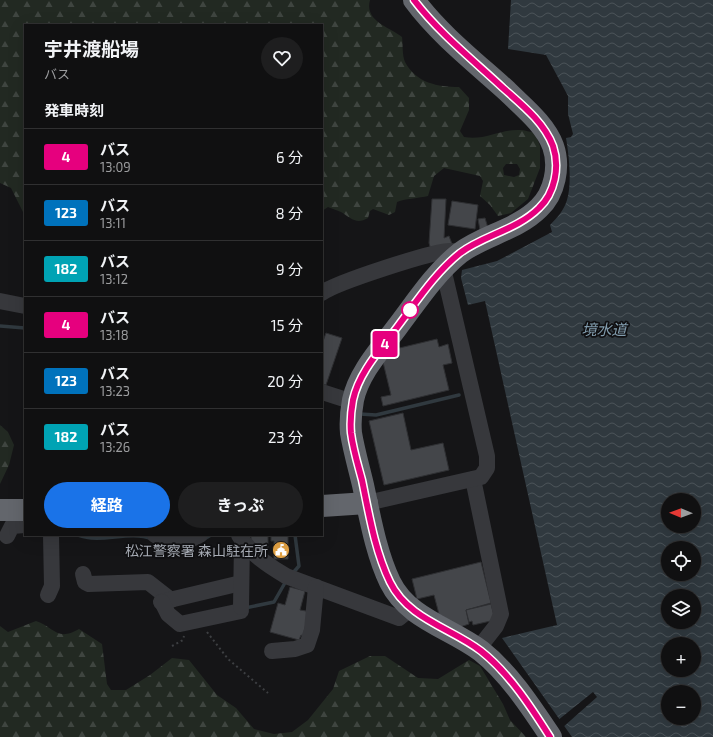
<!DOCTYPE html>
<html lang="ja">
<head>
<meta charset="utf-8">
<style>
  body { margin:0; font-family:"Exo 2","Noto Sans JP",sans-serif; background:#1e1e1f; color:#f1f3f6; height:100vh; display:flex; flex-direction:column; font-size:15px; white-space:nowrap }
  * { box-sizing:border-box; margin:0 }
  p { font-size:13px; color:#9c9d9f }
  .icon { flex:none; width:22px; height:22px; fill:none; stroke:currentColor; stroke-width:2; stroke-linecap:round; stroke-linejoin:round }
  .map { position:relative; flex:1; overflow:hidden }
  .sheet { position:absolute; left:24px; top:24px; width:299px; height:512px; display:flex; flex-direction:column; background:#101011; border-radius:0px; box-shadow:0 4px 16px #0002,0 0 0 1px #303031 }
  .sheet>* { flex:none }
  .badge { padding:0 8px; border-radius:3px; font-size:14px; line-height:26px }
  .needle { width:26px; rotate:271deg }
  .fabs { position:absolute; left:661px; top:493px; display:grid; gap:8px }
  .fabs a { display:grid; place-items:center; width:40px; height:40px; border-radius:50%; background:#101011; box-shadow:0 4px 16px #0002,0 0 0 1px #303031; font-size:20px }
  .map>.badge { position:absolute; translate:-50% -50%; box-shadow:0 0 0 2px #fff }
  h2 { padding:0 20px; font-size:15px; line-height:36px }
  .round { display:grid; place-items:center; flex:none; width:42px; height:42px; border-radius:21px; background:#1e1e1f }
  .head { display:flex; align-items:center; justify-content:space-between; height:68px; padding:0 20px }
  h1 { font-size:19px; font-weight:700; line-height:30px }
  .cta { display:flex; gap:8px; margin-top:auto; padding:8px 20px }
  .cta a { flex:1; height:46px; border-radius:24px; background:#1a73e8; color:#fff; font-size:16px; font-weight:700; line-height:46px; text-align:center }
  .cta a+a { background:#1e1e1f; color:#f1f3f6 }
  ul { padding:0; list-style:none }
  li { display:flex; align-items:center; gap:12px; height:56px; padding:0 20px; border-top:1px solid #303031 }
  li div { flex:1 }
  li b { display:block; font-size:15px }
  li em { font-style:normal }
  li .badge { min-width:44px; font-weight:700; text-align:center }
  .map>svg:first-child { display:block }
  .forest { fill:url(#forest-firs); fill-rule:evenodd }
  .water { fill:url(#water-waves); fill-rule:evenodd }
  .pier { fill:#151517 }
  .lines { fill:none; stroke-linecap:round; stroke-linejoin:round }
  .stream { stroke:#30393f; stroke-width:3.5 }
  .building { fill:#44464a; stroke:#2f3033 }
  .path { stroke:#3d3f42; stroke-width:2; stroke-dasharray:2 3; stroke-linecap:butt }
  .minor { stroke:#37383c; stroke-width:16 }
  .highway { stroke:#63666c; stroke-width:22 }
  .line-casing { stroke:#fff; stroke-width:9 }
  .line { stroke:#e6007e; stroke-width:6 }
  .stop-dot { fill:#fff; stroke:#e6007e; stroke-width:2 }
  .labels { text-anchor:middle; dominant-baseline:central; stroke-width:3.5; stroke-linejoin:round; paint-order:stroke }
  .poi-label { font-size:14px; fill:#a8adb6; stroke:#101012; text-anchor:end }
  .water-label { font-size:15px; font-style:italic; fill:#829dae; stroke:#101012 }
</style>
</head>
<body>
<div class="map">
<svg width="713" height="737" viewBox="0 0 713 737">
  <defs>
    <pattern id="forest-firs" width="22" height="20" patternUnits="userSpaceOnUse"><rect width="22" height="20" fill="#222922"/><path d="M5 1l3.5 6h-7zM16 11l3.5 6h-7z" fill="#3f4540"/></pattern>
    <pattern id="water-waves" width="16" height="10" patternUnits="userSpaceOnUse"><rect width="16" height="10" fill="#30393f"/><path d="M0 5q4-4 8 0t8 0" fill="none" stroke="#4b5358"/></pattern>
  </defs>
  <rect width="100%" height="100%" fill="#151517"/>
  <g class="forest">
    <path d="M0 0H370C364 21 389 27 402 37 403 45 402 55 405 62 416 83 438 87 459 87L469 98V110L460 131 464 137C485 141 500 129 520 130 525 130 530 132 535 133L540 146V168L528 199 511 213 498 216 490 205 480 196 483 181 480 176 444 168 434 176 428 196C420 198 403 199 397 202L395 212 389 215 373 209 370 211 368 218C356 225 351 218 341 212 337 210 332 209 328 207L322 211V25H25V216L11 188 0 183ZM506 164H517L520 169 519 175 514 177 504 175 503 168Z"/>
    <polygon points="0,425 8,432 14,445 9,465 0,484"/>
    <path d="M36 621C54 627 57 642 79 629L102 644 107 684 111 690H126L150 675 172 658 189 660 217 695 236 708 254 729 274 734 292 732 308 720 333 689 339 671 370 656H385L418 678 438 679 469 660 480 666 503 704 510 720 526 737H0V626L8 632Z"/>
  </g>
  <path class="water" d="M511 0H713V737H572L502 638 557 625 485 301 468 305 461 278 462 270 497 261 552 232 550 225C557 218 564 210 567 200 572 184 569 155 566 138L571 137 573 134 568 114V96L546 55 508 49ZM668 500H694V526H668ZM668 548H694V574H668ZM668 596H694V622H668ZM668 644H694V670H668ZM668 692H694V718H668Z"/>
  <polygon class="pier" points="593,692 597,697 562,728 557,721"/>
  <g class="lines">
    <g class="stream">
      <polyline points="0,326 25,328"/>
      <polyline points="360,414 376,415 459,395"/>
      <path d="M78 535C102 544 128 530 152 539"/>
      <polyline points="204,539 211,535"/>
      <polyline points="292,574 299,566 295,535"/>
      <polyline points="245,608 274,602 286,581"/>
    </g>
  </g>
  <g class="building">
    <polygon points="432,199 446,199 444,238 449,236 452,244 431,250 429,243"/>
    <polygon points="452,201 478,205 475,229 448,225"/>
    <polygon points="485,218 488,228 480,230 478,219"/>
    <polygon points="326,333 342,338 326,385 322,384 322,344"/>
    <polygon points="437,339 439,347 448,344 452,363 443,365 449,390 383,406 381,397 391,395 382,358 387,351"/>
    <polygon points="403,413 411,450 443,443 449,470 384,485 369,421"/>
    <polygon points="251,535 268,535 268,549 253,549 251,545"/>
    <polygon points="271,535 288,535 288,559 274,559 274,541 271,541"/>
    <polygon points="481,562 491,603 466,610 469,624 460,627 439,614 434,595 417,599 412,579"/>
    <polygon points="290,587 305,591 300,610 306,611 308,615 303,636 301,635 299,640 270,632 278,603 285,605"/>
    <polygon points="491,604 495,620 473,625 472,621 469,622 466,610"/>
  </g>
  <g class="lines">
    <g class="path">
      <polyline points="207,632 228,659 268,693"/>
      <polyline points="172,646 183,640 184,636"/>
    </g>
    <g class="minor">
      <path d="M322 293C335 283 435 250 451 251 454 251 457 253 460 253"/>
      <polyline points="0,301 25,306"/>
      <polyline points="322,392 353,402"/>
      <polyline points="473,479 501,614 496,626 478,649"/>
      <polyline points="367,503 481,477 487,468 487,456 443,268"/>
      <path d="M155 535C174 547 181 545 200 535"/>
      <path d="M239 535C249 553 269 566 286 576L399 618 411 608"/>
      <polyline points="7,536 12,526 25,525"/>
      <polyline points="83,574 85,582 89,584 148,582 171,600"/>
      <polyline points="48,595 52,586 51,535"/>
      <polyline points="161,602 241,583"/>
      <polyline points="162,602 168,614 180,624 241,611"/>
      <polyline points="241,607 242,541"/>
      <polyline points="272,651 295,649 307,645 312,630 316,587"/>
    </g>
    <g class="highway">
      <path d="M414 0C439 34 475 62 507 91 523 107 545 124 553 146 560 166 555 193 539 208 517 230 484 235 460 253 435 273 417 301 398 326 381 349 359 372 353 400 351 411 350 422 351 433 354 451 359 468 363 485 370 517 376 553 390 582 408 619 451 628 481 651 509 673 531 707 551 737"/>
      <polyline points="322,506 367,503"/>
      <polyline points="0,510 25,510"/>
    </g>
  </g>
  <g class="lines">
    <defs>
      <path id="line" d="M414 0C439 33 473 60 503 88 521 104 544 122 553 146 560 167 555 193 539 208 517 230 484 235 460 253 435 273 417 301 398 326 381 349 359 372 353 400 351 411 350 422 351 433 353 449 358 465 362 480 369 514 375 551 390 582 408 619 451 628 481 651 509 673 531 707 550 737"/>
    </defs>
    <use href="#line" class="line-casing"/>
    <use href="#line" class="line"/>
  </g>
  <defs>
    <symbol id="civic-disc" viewBox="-11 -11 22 22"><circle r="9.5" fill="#e1a143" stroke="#101012"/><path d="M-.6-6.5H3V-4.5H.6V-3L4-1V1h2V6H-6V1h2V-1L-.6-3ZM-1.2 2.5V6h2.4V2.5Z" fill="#fff"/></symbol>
  </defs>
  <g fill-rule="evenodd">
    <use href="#civic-disc" x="271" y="540" width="20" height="20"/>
  </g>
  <circle class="stop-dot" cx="410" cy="310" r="8"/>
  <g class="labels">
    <g class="poi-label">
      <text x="268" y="550">松江警察署 森山駐在所</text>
    </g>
    <g class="water-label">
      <text x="604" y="329">境水道</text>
    </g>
  </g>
</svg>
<div class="fabs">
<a><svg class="needle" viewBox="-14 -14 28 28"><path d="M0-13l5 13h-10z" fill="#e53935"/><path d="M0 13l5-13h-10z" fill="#9c9d9f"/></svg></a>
<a><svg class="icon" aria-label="locate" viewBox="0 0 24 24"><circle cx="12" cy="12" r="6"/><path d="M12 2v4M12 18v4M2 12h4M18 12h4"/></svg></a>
<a><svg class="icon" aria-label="layers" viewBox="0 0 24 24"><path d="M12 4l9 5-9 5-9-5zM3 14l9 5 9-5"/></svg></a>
<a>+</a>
<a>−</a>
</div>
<b class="badge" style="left:385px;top:344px;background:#e6007e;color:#fff">4</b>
<section class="sheet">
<div class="head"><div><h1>宇井渡船場</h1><p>バス</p></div><a class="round"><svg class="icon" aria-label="heart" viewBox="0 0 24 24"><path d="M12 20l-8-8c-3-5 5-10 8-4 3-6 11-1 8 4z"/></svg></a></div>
<h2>発車時刻</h2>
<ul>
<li><span class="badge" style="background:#e6007e;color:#fff">4</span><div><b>バス</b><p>13:09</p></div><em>6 分</em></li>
<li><span class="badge" style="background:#0072bc;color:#fff">123</span><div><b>バス</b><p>13:11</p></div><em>8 分</em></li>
<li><span class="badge" style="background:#00a3b4;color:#fff">182</span><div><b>バス</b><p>13:12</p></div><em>9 分</em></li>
<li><span class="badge" style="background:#e6007e;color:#fff">4</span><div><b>バス</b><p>13:18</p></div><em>15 分</em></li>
<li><span class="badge" style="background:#0072bc;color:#fff">123</span><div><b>バス</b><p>13:23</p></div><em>20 分</em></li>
<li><span class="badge" style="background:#00a3b4;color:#fff">182</span><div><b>バス</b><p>13:26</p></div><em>23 分</em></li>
</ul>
<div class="cta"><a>経路</a><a>きっぷ</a></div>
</section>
</div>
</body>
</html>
